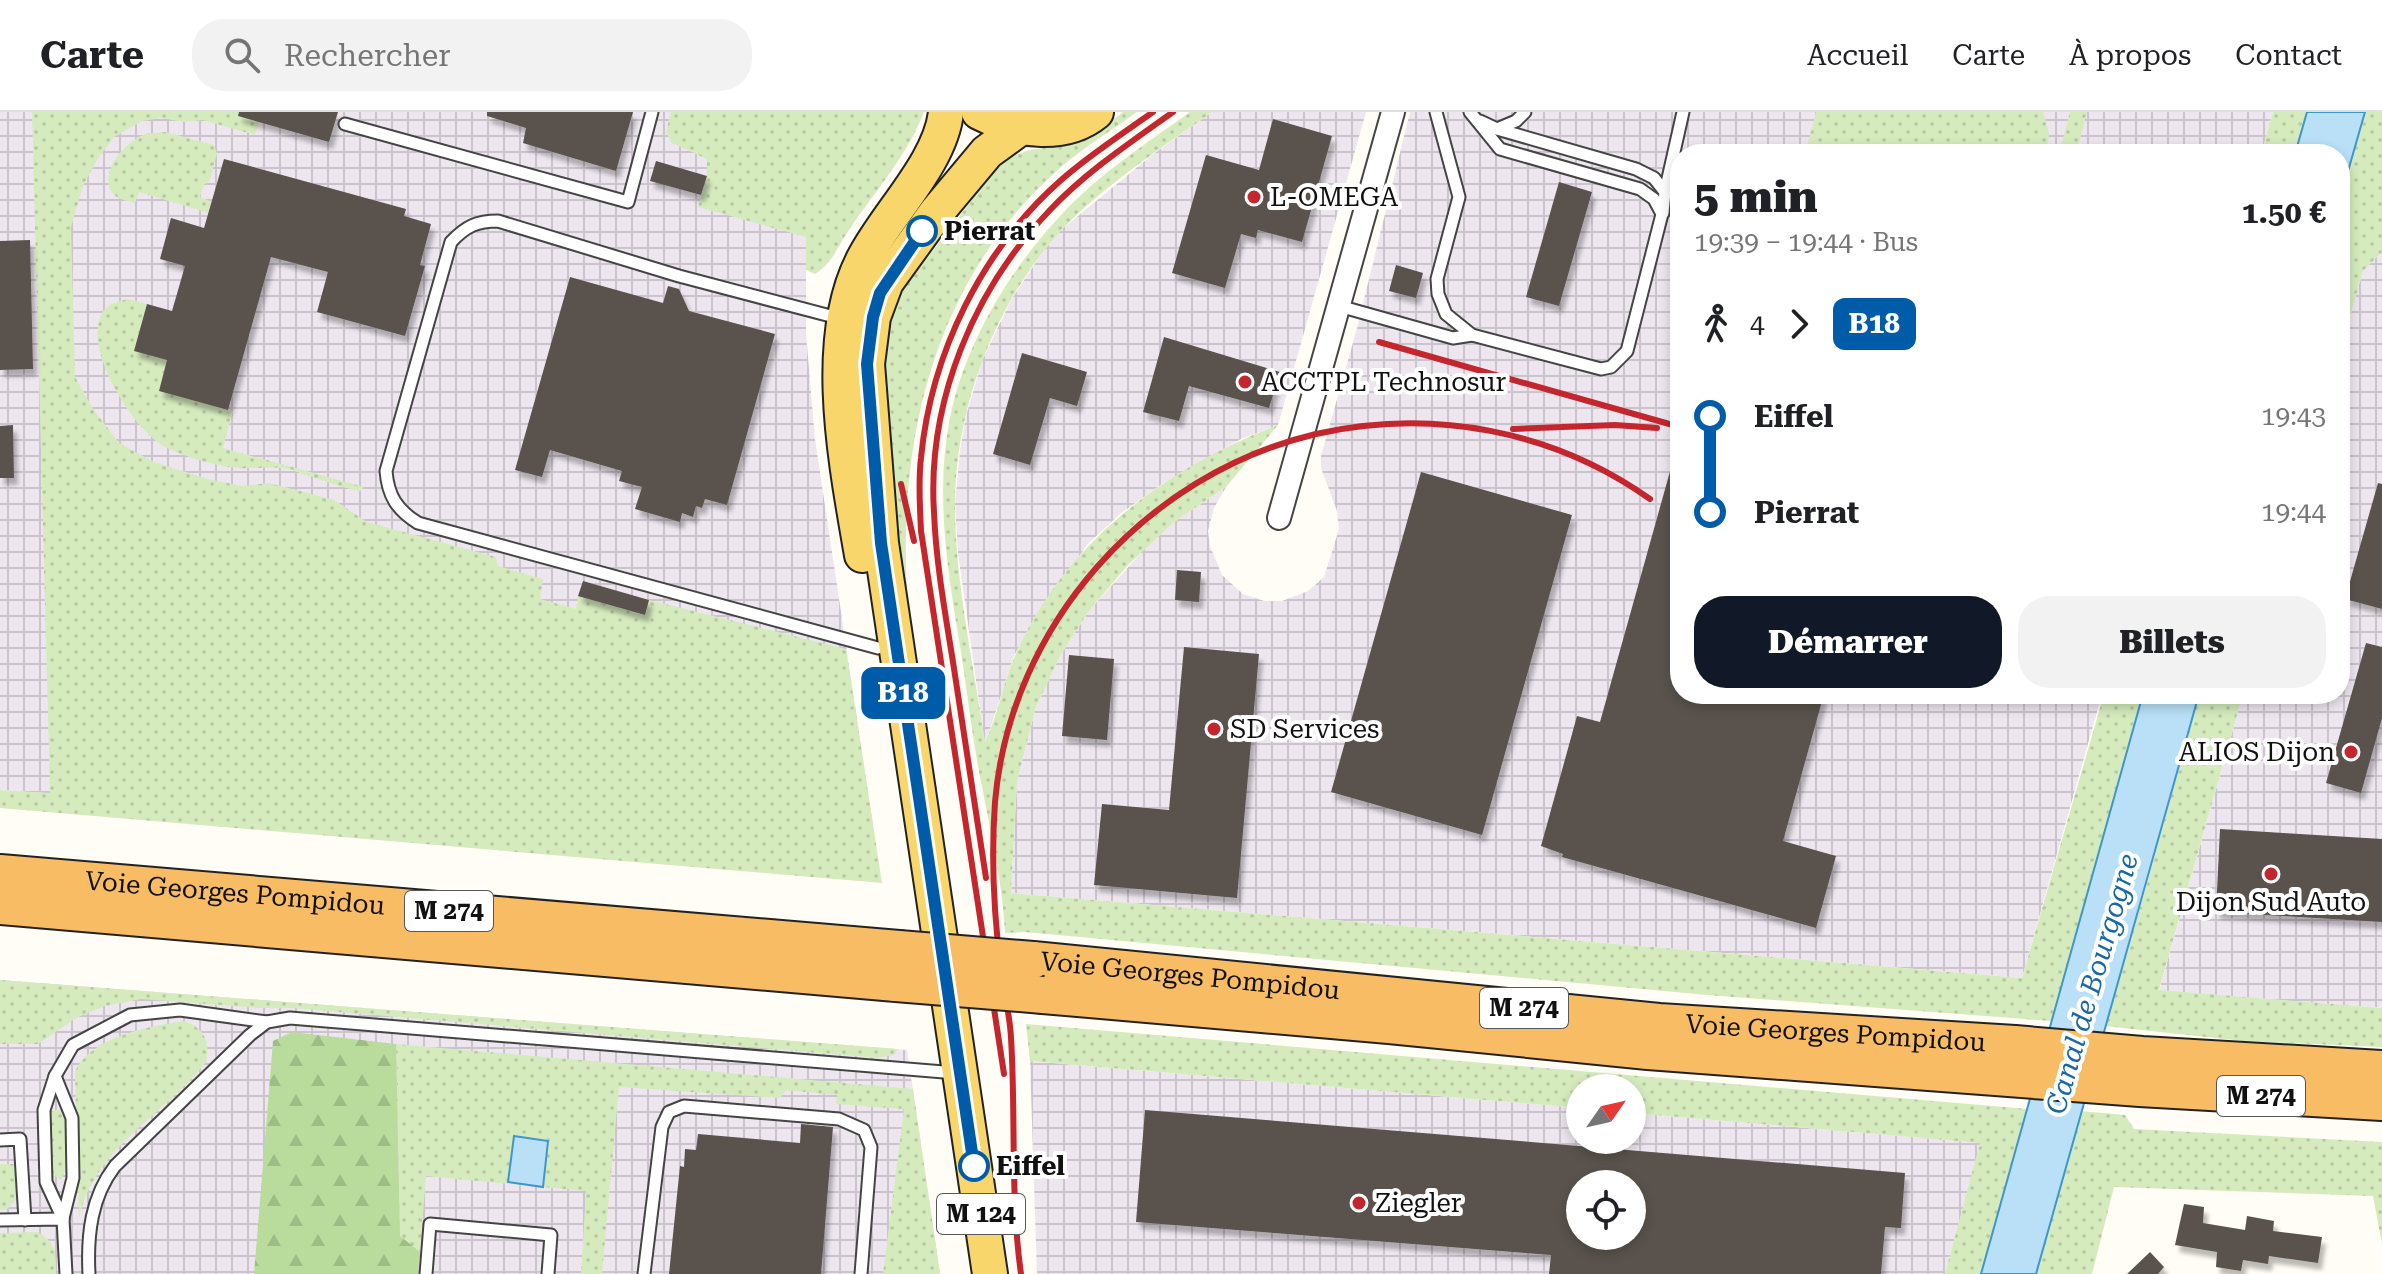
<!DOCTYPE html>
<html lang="fr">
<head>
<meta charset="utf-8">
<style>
  body { margin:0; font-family:"Roboto Serif",serif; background:#f2f2f2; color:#202124; height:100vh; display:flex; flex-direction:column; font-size:30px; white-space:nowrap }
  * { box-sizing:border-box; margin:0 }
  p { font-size:26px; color:#757577 }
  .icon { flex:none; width:44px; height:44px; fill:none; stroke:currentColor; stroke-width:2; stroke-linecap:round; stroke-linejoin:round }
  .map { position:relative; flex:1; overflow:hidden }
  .side { position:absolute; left:1670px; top:32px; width:680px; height:560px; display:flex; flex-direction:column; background:#fff; border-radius:32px; box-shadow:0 4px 12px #0003 }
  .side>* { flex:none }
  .badge { padding:0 16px; border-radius:12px; font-size:28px; line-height:52px }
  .needle { width:52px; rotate:56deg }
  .fabs { position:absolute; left:1566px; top:962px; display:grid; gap:16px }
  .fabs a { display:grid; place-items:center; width:80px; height:80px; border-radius:50%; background:#fff; box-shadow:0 4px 12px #0003; font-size:40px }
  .map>.badge { position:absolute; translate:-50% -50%; box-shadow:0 0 0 4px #fff }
  .legs { display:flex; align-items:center; gap:12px; height:88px; padding:0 24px; font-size:26px }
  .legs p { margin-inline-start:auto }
  .summary { display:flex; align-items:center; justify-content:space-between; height:136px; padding:0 24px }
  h1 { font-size:44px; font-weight:800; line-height:60px }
  .action { display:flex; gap:16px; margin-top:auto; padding:16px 24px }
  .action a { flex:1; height:92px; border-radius:32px; background:#111827; color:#fff; font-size:32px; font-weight:800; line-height:92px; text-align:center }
  .action a+a { background:#f2f2f2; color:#202124 }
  ul { padding:0 24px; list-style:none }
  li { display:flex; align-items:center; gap:28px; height:96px; font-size:30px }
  li i { display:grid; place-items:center; width:12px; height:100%; margin:0 10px; background:currentColor }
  li i::after { content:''; width:20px; height:20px; margin:-10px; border:6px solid; border-radius:50%; background:#fff }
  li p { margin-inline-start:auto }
  li:first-child i { background:linear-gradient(#0000 50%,currentColor 0) }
  li:last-child i { background:linear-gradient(currentColor 50%,#0000 0) }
  header { display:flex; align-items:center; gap:48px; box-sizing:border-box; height:112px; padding:0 40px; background:#fff; border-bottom:2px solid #e0e0e0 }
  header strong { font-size:38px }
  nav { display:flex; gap:44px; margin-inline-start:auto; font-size:28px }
  .search { width:560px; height:72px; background:#f2f2f2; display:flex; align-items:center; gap:20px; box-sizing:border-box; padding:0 28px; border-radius:32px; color:#757577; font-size:30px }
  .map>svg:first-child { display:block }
  .industrial { fill:url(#industrial-grid); fill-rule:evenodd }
  .grass { fill:url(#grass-dots) }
  .forest { fill:url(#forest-firs) }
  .water { fill:#b9e0f7; stroke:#3f96cf; stroke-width:2 }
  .building { fill:#5a524d; fill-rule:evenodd; filter:url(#shadow) }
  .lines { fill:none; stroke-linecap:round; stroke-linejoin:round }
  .service-casing { stroke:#444; stroke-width:15 }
  .minor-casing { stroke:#444; stroke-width:26 }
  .primary-casing { stroke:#222; stroke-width:38 }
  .trunk-casing { stroke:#222; stroke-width:40 }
  .service { stroke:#fff; stroke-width:11 }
  .minor { stroke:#fff; stroke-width:22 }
  .primary { stroke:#f9d66b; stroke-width:34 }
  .trunk { stroke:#f7bc64; stroke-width:36 }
  .rail { stroke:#c4262e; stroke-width:6 }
  .trunk-bridge-casing { stroke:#222; stroke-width:40; stroke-linecap:butt }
  .trunk-bridge { stroke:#f7bc64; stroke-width:36 }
  .line-1-casing { stroke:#fff; stroke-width:18 }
  .line-1 { stroke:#005ca9; stroke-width:12 }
  .poi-dot { fill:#c4262e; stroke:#fff; stroke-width:3 }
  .stop-1-dot { fill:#fff; stroke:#005ca9; stroke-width:4 }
  .labels { text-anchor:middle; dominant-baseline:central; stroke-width:8; stroke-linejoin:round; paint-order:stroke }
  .shield { fill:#fff; stroke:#585858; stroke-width:2 }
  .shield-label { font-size:24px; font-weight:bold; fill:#111 }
  .poi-label { font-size:26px; fill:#111; stroke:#fff; text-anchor:start }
  .stop-label { font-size:26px; font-weight:bold; fill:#111; stroke:#fff; text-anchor:start }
  .street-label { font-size:26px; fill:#111; stroke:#fff }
  .water-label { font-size:28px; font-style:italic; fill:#1768a6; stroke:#fff }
</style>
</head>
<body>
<header>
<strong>Carte</strong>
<div class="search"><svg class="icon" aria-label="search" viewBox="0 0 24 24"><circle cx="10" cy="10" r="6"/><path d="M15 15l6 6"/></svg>Rechercher</div>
<nav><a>Accueil</a><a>Carte</a><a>À propos</a><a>Contact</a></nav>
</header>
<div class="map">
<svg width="2382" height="1162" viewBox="0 0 2382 1162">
  <defs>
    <pattern id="industrial-grid" width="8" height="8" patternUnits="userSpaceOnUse" patternTransform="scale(2)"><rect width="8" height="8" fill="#eee6ef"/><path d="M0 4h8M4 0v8" fill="none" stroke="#cbc4cc"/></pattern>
    <pattern id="grass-dots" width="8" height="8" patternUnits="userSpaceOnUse" patternTransform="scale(2)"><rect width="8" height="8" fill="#d5ebbd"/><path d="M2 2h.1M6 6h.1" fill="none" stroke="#b6c8a1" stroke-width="1.8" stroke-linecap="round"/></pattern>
    <pattern id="forest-firs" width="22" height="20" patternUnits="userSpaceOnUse" patternTransform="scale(2)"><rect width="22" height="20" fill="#b9dc9c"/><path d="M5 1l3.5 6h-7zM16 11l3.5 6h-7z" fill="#9ebc85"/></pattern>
    <filter id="shadow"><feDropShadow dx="4" dy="7" stdDeviation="2" flood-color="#0004"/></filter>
  </defs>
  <rect width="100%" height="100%" fill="#fffdf5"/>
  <g class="industrial">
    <polygon points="0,0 815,0 806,145 806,222 815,327 874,720 85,684 0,678"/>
    <polygon points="1212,0 1366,0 1278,313 1241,327 1162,372 1120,402 1088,432 1036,503 1014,544 985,632 958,441 955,392 960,338 966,304 982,249 1011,188 1042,141 1061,118 1152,43"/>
    <polygon points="1410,0 2273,0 2261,42 1680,42 1680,582 2102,582 2022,866 1011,781 1017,669 1036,595 1060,544 1089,499 1146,435 1174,410 1226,375 1214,396 1208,419 1210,434 1222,463 1243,482 1264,489 1282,489 1308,479 1324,465 1339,417 1337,399 1321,356 1321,344 1357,216"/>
    <polygon points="2382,91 2382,896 2159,879 2243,582 2340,582 2340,240"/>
    <polygon points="0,868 907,938 940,1162 0,1162"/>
    <path d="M1030 949 1580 996V1028H1632V1001L1981 1031 1945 1162H1037ZM1580 1072H1632V1124H1580Z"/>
  </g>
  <g class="grass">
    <polygon points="32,0 262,0 255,23 203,8 183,10 162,6 142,9 114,25 97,48 83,74 71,115 75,265 93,297 119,331 154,350 208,367 242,374 269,371 334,388 367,410 496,445 498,454 543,467 540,487 576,497 578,484 645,503 649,488 846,537 882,771 0,696 0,678 50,681"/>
    <path d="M671 0H924C907 44 875 79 849 118 837 135 833 151 815 162L806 158V125L698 95 707 64V47L672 31 666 20Z"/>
    <path d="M1123 0H1137C1108 21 1076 40 1050 65 931 176 896 336 908 493L902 495 889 379 882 212 904 176 996 57 1011 45 1029 38 1071 32 1091 25Z"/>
    <path d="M1190 0H1212C1163 35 1100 76 1059 121 994 193 955 297 955 394 955 469 974 555 985 630 998 603 1003 571 1015 544 1064 431 1165 356 1278 313L1226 375 1174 410 1128 453 1089 499 1060 544 1036 595 1017 669 1011 781 2022 866 2104 582H2143L2052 909 1707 883 1025 820 1005 821C1002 761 987 706 977 648 971 614 967 580 962 546 949 467 934 386 950 306 965 231 1010 157 1062 102 1099 62 1146 32 1190 0Z"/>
    <polygon points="1816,0 2043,0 2049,21 2047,42 1805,42"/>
    <polygon points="2070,0 2087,0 2076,42 2059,42"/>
    <polygon points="2273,0 2307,0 2295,42 2261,42"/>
    <polygon points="2365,0 2382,0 2382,140 2363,159 2340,240 2340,87"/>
    <path d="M166 20 214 33 217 42 209 70 203 73 200 85 212 90 209 101 139 80 135 91C130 89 121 88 117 85 94 66 123 32 141 24 148 20 157 21 166 20Z"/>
    <path d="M128 187 147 192 135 237 167 248 160 278 233 299 223 336 364 375 361 379C355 380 303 362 292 358 274 353 255 357 237 356 216 354 186 345 167 336 134 320 82 237 102 201 108 191 118 190 128 187Z"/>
    <polygon points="2199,582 2243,582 2159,878 2382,896 2382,935 2243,929 2105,914 2146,775"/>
    <polygon points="0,868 898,937 894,943 878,946 292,896 258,896 141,887 105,894 76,906 38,932 0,932"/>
    <path d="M184 909C204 916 211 930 206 950 164 1004 94 1035 79 1107L75 960C90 925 150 914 184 909Z"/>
    <polygon points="1026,912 2028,997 1981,1162 1945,1162 1980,1031 1632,1001 1632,976 1580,976 1580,996 1030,949"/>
    <polygon points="396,932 913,977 940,1162 883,1162 904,997 836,992 837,983 786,978 780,986 619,975 602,1162 581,1162 586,1079 426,1064 420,1140 400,1125"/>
    <path d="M57 997 63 999C69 1013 71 1056 61 1067L53 1064 51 1059 48 1007 51 1001Z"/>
    <polygon points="2081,999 2125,1003 2134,1017 2382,1030 2382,1132 2373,1084 2114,1075 2092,1162 2036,1162"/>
    <polygon points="0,1052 17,1052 18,1086 6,1098 0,1098"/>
    <path d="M37 1120C57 1130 56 1142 56 1162H0V1121Z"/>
  </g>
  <polygon class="forest" points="292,920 396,932 400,1124 420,1140 418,1162 254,1162 273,929"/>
  <g class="water">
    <polygon points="2307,0 2365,0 2340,87 2340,42 2295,42"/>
    <polygon points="2143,582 2199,582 2036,1162 1981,1162"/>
    <polygon points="514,1024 548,1029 543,1075 508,1070"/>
  </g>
  <g class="building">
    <polygon points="239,0 338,0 329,30 238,4"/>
    <polygon points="487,0 633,0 616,59 523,31 526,16 487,4"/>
    <polygon points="1273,7 1332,24 1302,130 1258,118 1256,126 1241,122 1225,176 1172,161 1206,43 1259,58"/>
    <polygon points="224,47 406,97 404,104 431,112 420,153 425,154 405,224 317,200 328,160 271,145 228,298 159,279 167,248 134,239 147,192 172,199 185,154 160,147 171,106 204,116"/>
    <polygon points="656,49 707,64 701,83 650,69"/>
    <polygon points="1559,70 1592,80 1559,194 1526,185"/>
    <polygon points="30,128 33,257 0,258 0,129"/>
    <polygon points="1396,153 1423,161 1416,186 1389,179"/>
    <polygon points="570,165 663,191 668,174 679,177 689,199 775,222 727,393 705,387 702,396 696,394 693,405 682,401 680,410 635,397 642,375 619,369 622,359 550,338 542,365 515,358"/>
    <polygon points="1164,225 1280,260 1269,296 1189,274 1179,309 1143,300"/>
    <polygon points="1022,241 1087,260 1077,294 1050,286 1030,353 993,342"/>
    <polygon points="13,313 14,366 0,366 0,314"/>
    <polygon points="1676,338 1680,339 1680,582 1824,582 1783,729 1836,744 1816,816 1562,745 1563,742 1541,734 1577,604 1600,610"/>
    <polygon points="1421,360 1572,403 1482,723 1331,680"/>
    <polygon points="2378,371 2382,372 2382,497 2345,487"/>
    <polygon points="1177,458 1201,460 1199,490 1175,488"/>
    <polygon points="583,469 649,488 645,503 578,484"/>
    <polygon points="2366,531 2382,535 2382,606 2361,681 2326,671"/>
    <polygon points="1184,535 1259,542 1237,786 1094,773 1102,692 1169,698"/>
    <polygon points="1069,543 1114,547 1107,628 1062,624"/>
    <polygon points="2220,717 2382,727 2382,810 2216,800"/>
    <path d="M1145 998 1905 1061 1901 1116 1885 1115 1881 1162H1549L1551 1143 1136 1110ZM1580 1072H1632V1124H1580Z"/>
    <polygon points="801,1012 833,1015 821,1162 669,1162 680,1054 684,1055 685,1037 696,1038 698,1022 800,1031"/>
    <polygon points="2184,1092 2204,1095 2203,1111 2245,1118 2247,1104 2274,1109 2273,1119 2322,1125 2318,1151 2269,1144 2268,1152 2243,1148 2241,1159 2216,1155 2217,1140 2175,1133"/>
    <polygon points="2150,1140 2164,1155 2158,1162 2127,1162"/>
  </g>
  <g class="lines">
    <defs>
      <g id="service">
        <polyline points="1436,0 1459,85 1437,167 1438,182 1446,202 1472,223 1601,257 1611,255 1627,239 1662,102 1654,87 1640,77 1500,37 1470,0"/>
        <polyline points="1480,9 1497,17 1636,57 1654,66 1665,80 1663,101"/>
        <polyline points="345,12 628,90 652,0"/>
        <polyline points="1497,17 1516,9 1525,0"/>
        <polyline points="1665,80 1683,0"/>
        <polyline points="1339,194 1453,226 1472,223"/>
        <path d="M842 207 679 164 498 109C477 109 466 114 451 130L386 359C388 384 397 398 418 411L878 536"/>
        <polyline points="55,964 72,1006 73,1066 63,1106"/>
        <polyline points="0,1028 20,1027 25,1108"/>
        <polyline points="63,1107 46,1070 44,998 55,964 73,933 130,903 180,898 267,910"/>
        <polyline points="0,1108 63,1107 66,1162"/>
        <path d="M89 1162C87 1123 91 1085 115 1054L250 923 267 910 290 906 956 961"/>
        <polyline points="426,1162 430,1112 551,1123 548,1162"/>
        <polyline points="644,1162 662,1015 669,1000 684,994 839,1007 864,1018 871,1035 861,1162"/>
      </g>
      <polyline id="minor" points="1279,406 1393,0"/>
      <g id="primary">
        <path d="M979 0C1014 18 1063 27 1096 0"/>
        <path d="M862 443C847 355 820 224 866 143 890 99 941 49 946 0"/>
        <polyline points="990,1162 881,431 867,252 873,205 886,170 936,101 987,40 1020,16"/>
      </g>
      <g id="trunk">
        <path id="s1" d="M0 761 899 837"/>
        <polyline points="0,794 896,871"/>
        <path id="s2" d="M1033 848 1659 910 2015 932 2142 943 2382 957"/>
        <polyline points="1043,883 1389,913 1648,939 2140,976 2382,990"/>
      </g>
    </defs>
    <use href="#service" class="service-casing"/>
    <use href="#minor" class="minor-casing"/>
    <use href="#primary" class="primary-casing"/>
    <use href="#trunk" class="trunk-casing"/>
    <use href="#service" class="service"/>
    <use href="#minor" class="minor"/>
    <use href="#primary" class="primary"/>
    <use href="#trunk" class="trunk"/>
    <g class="rail">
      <polyline points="1379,230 1680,315"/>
      <polyline points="1513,317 1615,313 1657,316"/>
      <polyline points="901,372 914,429"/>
      <path d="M986 766C975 694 964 622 953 550 945 500 936 451 934 400 927 289 974 177 1050 98 1086 60 1131 30 1173 0"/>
      <path d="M1004 962 921 419C920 395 918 370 921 346 931 242 981 139 1060 69 1089 43 1122 22 1153 0"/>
      <path d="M1021 1162C1010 1084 1016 1004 1011 926 1010 903 1004 881 1001 859 994 804 991 745 995 690 1010 514 1145 362 1316 322 1432 296 1553 318 1650 387"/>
    </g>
    <defs>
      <g id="trunk-bridge">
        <polyline points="899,837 1033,848"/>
        <polyline points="896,871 1043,883"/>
      </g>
    </defs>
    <use href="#trunk-bridge" class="trunk-bridge-casing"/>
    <use href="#trunk-bridge" class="trunk-bridge"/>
  </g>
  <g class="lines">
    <defs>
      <polyline id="line-1" points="922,119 880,181 873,205 867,252 881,431 974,1054"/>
    </defs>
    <use href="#line-1" class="line-1-casing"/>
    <use href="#line-1" class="line-1"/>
  </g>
  <g class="poi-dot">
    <circle cx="1254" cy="85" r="8"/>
    <circle cx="1245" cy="270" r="8"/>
    <circle cx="1214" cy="617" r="8"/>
    <circle cx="2351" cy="640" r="8"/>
    <circle cx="2271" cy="762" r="8"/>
    <circle cx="1359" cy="1091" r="8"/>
  </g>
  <g class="stop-1-dot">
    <circle cx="922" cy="119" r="14"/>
    <circle cx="974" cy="1054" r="14"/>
  </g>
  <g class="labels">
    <g class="shield">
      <rect x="405" y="779" width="88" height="40" rx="6"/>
      <rect x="1480" y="876" width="88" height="40" rx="6"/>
      <rect x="2217" y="964" width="88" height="40" rx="6"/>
      <rect x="937" y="1082" width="88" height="40" rx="6"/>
    </g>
    <g class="shield-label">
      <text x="449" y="799">M 274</text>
      <text x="1524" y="896">M 274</text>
      <text x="2261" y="984">M 274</text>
      <text x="981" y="1102">M 124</text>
    </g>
    <g class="poi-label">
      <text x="1270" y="85">L-OMEGA</text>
      <text x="1261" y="270">ACCTPL Technosur</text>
      <text x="1230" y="617">SD Services</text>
      <text x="2335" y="640" text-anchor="end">ALIOS Dijon</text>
      <text x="2271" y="790" text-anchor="middle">Dijon Sud Auto</text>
      <text x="1375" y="1091">Ziegler</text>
    </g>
    <g class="stop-label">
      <text x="944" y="119">Pierrat</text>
      <text x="996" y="1054">Eiffel</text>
    </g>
    <g class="street-label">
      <text stroke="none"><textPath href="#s1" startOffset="236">Voie Georges Pompidou</textPath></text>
      <text stroke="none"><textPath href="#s2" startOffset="158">Voie Georges Pompidou</textPath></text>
      <text stroke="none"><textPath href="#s2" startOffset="806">Voie Georges Pompidou</textPath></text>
    </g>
    <g class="water-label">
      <text transform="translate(2092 872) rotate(-74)">Canal de Bourgogne</text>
    </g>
  </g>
</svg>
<div class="fabs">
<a><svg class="needle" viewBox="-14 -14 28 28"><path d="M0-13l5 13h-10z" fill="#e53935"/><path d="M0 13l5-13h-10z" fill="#757577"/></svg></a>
<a><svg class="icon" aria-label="locate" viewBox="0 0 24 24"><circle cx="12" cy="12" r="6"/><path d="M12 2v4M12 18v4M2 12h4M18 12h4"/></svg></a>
</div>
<b class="badge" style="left:903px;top:581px;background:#005ca9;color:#fff">B18</b>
<section class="side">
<div class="summary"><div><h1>5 min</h1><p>19:39 – 19:44 · Bus</p></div><b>1.50 €</b></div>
<div class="legs"><svg class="icon" aria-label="walk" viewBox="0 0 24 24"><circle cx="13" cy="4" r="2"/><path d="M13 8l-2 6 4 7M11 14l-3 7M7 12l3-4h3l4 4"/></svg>4<svg class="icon" aria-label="forward" viewBox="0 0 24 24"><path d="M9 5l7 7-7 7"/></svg><b class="badge" style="background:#005ca9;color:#fff">B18</b></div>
<ul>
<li><i style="color:#005ca9"></i><b>Eiffel</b><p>19:43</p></li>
<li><i style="color:#005ca9"></i><b>Pierrat</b><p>19:44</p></li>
</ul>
<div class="action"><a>Démarrer</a><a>Billets</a></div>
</section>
</div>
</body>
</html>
